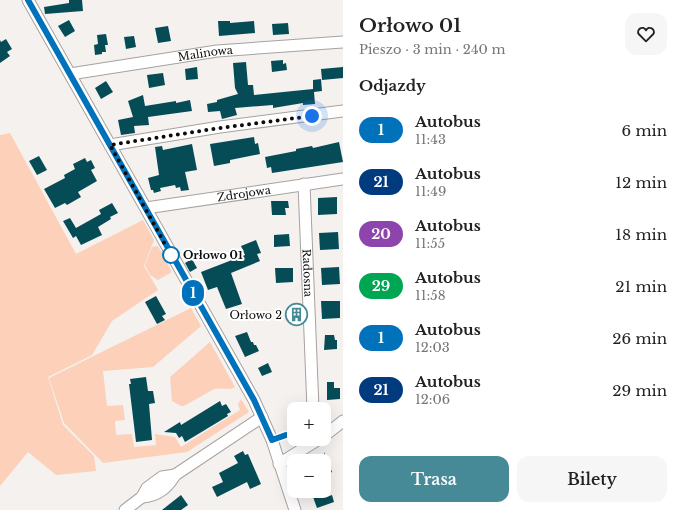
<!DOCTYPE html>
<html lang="pl">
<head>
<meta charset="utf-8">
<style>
  body { margin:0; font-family:"Libre Baskerville",serif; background:#f6f6f6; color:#222; height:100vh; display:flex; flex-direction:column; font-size:15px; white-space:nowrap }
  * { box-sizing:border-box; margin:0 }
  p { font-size:13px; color:#767676 }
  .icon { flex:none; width:22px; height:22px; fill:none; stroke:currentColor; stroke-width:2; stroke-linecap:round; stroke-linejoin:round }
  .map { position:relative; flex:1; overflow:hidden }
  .panel { display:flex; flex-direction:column; background:#fff; width:340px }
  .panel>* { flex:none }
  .badge { padding:0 8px; border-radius:13px; font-size:14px; line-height:26px }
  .tools { position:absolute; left:287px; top:402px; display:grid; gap:8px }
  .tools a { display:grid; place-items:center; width:44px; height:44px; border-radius:8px; background:#fff; box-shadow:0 4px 16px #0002; font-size:20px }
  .you { position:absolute; width:20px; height:20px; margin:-10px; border:3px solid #fff; border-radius:50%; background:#1a73e8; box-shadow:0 0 0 6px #1a73e833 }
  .map>.badge { position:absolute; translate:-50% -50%; box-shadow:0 0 0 2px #fff }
  h2 { padding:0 16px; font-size:15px; line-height:36px }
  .round { display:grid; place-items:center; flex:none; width:42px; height:42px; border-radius:12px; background:#f6f6f6 }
  .head { display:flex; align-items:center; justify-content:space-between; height:68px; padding:0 16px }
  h1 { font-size:19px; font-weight:600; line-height:30px }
  .button { display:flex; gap:8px; margin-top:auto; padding:8px 16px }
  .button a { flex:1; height:46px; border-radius:12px; background:#468a98; color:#fff; font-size:16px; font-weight:600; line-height:46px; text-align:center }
  .button a+a { background:#f6f6f6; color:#222 }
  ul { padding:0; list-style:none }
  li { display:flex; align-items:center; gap:12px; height:52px; padding:0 16px }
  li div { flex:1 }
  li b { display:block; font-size:15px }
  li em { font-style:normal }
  li .badge { min-width:44px; font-weight:700; text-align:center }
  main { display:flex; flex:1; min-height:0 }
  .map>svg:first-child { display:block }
  .green { fill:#fdd0b9 }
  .building { fill:#064c57 }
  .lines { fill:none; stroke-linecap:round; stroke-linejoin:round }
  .street-casing { stroke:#a6a2a0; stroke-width:13 }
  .street { stroke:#fff; stroke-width:11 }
  .line-casing { stroke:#fff; stroke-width:9 }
  .line { stroke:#0072bc; stroke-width:6 }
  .walk { stroke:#0d0c0b; stroke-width:4; stroke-dasharray:0 7.2 }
  .stop-dot { fill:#fff; stroke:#0072bc; stroke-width:2 }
  .labels { text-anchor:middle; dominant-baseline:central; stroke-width:4; stroke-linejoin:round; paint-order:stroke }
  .street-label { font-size:11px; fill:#0d0c0b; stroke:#fff }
  .stop-label { font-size:11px; font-weight:bold; fill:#0d0c0b; stroke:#fff; text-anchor:start }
  .poi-label { font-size:11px; fill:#0d0c0b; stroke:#fff; text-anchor:end }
</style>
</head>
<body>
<main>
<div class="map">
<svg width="343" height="510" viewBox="0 0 343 510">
  <rect width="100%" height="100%" fill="#f5f1ef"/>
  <g class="green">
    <polygon points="10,133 76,254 143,220 154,240 144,266 158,290 112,321 92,355 48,377 63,425 94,456 96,471 56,475 28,452 0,486 0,135"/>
    <polygon points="158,246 172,272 158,280 150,275 145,265 152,247"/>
    <polygon points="191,308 201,326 153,367 103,371 107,406 123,405 125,420 115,421 116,435 132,434 134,447 156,445 155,434 175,437 181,447 240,410 238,404 241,399 249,412 187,452 103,463 64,423 49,378"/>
    <path d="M210 342 235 387C229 391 222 387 214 389L184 406H181L172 401 170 377Z"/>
  </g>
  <g class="building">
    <polygon points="69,0 82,0 83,11 45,14 44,7 69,3"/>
    <polygon points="69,20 75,31 65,37 58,26"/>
    <polygon points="218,21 230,21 230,23 254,21 255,33 219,36"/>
    <polygon points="288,23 289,34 273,35 272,24"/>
    <polygon points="168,26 171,41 158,43 155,28"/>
    <polygon points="106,34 108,45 105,45 106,52 102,52 102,54 95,55 94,45 98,44 97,35"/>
    <polygon points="134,36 136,47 126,49 124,37"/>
    <polygon points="6,39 12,49 7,52 10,56 0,63 0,40 1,42"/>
    <polygon points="283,60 283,64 286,63 287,70 272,72 271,61"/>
    <polygon points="246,62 248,85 253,85 254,95 313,89 313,80 321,79 322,91 314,92 315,104 303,105 303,103 273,108 273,105 235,108 237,115 222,119 220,111 208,112 207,104 217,102 217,100 238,94 235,88 233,63"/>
    <polygon points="197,67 198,79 186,80 185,69"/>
    <polygon points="343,67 343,78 322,80 321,69"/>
    <polygon points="163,73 165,85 149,88 147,75"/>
    <polygon points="106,81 113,92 101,99 95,88"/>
    <polygon points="143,95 145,106 176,101 176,103 190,100 192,111 148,117 149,125 134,126 135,133 121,135 118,120 133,117 128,101"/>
    <polygon points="254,137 255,144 258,143 260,154 230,160 230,163 214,166 210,144"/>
    <polygon points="339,142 343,162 272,173 271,167 267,168 265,157 296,151 296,149 312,146 313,148"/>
    <polygon points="192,144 197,170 185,172 189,190 181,191 180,187 176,188 175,185 160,188 161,191 154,193 153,190 151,190 148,178 159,175 155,147 162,146 163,150"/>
    <polygon points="39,156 47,170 37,175 29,161"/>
    <polygon points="85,158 87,162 91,160 95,168 91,170 97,181 78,192 81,197 67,205 65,203 55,208 44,189 65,178 64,175 75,169 73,164"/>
    <polygon points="337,197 337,214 318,215 318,198"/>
    <polygon points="271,201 288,201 289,208 285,208 286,215 272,215"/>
    <polygon points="112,203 118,213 110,217 111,219 98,227 102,235 81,245 76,236 73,238 63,221 70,218 76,228 101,214 99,210"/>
    <polygon points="338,232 339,249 320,250 319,233"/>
    <polygon points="289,234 290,246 274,247 274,235"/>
    <polygon points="256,240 261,253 257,254 260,261 231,273 242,304 226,309 217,287 208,290 201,272 245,255 241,246"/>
    <polygon points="192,259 197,268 190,272 185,263"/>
    <polygon points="339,267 340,284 322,285 321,268"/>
    <polygon points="275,268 293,268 293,282 276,283"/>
    <polygon points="156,296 166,314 162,316 165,320 157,324 145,302"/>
    <polygon points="321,301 340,301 340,318 322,319"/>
    <polygon points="293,311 301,311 301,318 294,319"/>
    <polygon points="247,332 251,342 253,342 254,345 256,345 259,351 245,357 235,336"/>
    <polygon points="325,335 334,335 335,340 337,340 337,349 324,350"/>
    <polygon points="268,363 272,372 262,376 258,368"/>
    <polygon points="146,377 148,391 153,391 155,403 149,404 152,440 136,442 129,384 131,384 130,379"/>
    <polygon points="327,382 334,382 334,388 340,388 340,399 327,400"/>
    <polygon points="220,401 222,406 226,404 231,412 227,414 228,416 185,442 182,436 179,438 176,433 164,432 180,422 181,425"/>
    <polygon points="243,451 245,455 248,454 261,484 250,489 247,482 217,497 212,487 223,482 219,473 238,463 234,456"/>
    <polygon points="324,452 332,472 324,476"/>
    <polygon points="325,492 327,497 332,495 334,502 317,508 313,497"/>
    <polygon points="181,495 188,505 181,510 162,510"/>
  </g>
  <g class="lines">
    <defs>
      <g id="street">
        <polyline points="28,0 254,400 272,440 295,510"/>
        <path id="s1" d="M70 74 217 51 343 42"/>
        <polyline points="110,145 220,127 343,111"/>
        <path id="s2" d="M304 184 313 409"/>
        <path id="s3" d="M146 208 343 179"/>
        <polyline points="324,436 343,421"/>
        <polyline points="279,464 319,439"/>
        <path d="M142 497C158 496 167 488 175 475L262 417"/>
        <polyline points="125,510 142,497 147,488 162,477 175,475"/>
      </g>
    </defs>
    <use href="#street" class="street-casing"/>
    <use href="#street" class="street"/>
  </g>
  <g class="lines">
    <defs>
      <polyline id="line" points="28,0 254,400 272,440 286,435"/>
    </defs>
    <use href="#line" class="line-casing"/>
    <use href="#line" class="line"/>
    <polyline class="walk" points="171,255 110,145 220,128 312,116"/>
  </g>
  <defs>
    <symbol id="building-ring" viewBox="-11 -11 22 22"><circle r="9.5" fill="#fff" stroke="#468a98" stroke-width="1.5"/><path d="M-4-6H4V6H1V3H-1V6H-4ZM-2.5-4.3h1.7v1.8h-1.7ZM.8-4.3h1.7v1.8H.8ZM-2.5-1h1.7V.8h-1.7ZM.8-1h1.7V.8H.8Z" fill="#468a98"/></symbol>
  </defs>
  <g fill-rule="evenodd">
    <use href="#building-ring" x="284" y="302" width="25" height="25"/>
  </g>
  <circle class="stop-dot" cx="171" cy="255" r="8"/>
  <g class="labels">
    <g class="street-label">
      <text stroke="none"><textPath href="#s1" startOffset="137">Malinowa</textPath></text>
      <text stroke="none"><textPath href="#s3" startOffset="99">Zdrojowa</textPath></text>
      <text stroke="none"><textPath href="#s2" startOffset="89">Radosna</textPath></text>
    </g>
    <g class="stop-label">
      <text x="183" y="255">Orłowo 01</text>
    </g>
    <g class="poi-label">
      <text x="282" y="315">Orłowo 2</text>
    </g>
  </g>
</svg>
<div class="tools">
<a>+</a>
<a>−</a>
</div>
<div class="you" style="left:312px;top:116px"></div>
<b class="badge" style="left:193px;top:293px;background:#0072bc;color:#fff">1</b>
</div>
<section class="panel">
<div class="head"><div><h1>Orłowo 01</h1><p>Pieszo · 3 min · 240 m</p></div><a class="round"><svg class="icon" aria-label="heart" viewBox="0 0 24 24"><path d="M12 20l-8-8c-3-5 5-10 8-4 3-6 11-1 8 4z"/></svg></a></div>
<h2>Odjazdy</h2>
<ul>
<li><span class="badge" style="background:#0072bc;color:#fff">1</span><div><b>Autobus</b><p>11:43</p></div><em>6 min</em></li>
<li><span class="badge" style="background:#003b80;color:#fff">21</span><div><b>Autobus</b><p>11:49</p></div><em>12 min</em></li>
<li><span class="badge" style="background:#8e44ad;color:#fff">20</span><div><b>Autobus</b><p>11:55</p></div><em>18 min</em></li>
<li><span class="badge" style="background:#00a651;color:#fff">29</span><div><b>Autobus</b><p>11:58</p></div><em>21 min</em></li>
<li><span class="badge" style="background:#0072bc;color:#fff">1</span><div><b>Autobus</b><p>12:03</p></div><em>26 min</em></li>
<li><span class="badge" style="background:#003b80;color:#fff">21</span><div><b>Autobus</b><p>12:06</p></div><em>29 min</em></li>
</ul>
<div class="button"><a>Trasa</a><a>Bilety</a></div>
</section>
</main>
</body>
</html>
